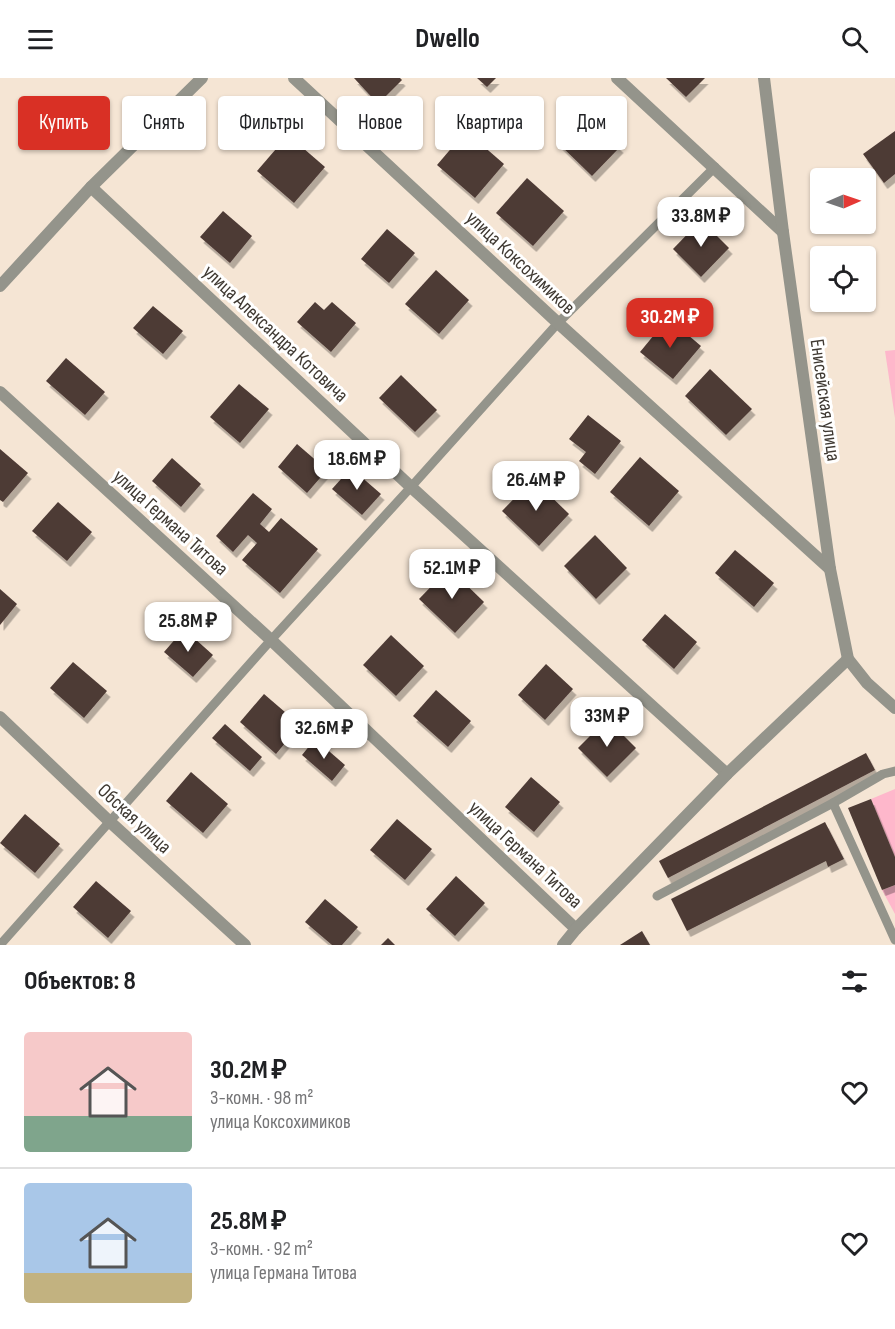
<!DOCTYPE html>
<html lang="ru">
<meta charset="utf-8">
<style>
body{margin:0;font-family:"Sofia Sans Condensed",sans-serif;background:#f2f2f2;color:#202124;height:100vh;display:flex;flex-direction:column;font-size:22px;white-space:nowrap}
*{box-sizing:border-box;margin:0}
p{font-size:20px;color:#757577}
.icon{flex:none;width:33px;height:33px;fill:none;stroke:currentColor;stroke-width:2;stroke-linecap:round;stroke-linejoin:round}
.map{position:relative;height:867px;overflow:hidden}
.sheet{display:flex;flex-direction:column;background:#fff;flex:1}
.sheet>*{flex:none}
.guide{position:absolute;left:18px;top:18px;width:860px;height:54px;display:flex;gap:12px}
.needle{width:39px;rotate:88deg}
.fabs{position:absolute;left:810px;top:90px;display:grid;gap:12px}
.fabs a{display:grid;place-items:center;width:66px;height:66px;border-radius:6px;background:#fff;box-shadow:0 2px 4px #0004;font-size:30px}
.price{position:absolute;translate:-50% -51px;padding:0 14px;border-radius:12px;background:#fff;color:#222;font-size:20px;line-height:39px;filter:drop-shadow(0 2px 3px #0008)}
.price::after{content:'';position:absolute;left:50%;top:36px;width:18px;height:14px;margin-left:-9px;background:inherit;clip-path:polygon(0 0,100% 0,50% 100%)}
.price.on{background:#d93025;color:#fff}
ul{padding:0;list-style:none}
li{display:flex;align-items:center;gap:18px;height:150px;padding:0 24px}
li+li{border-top:2px solid #e0e0e0}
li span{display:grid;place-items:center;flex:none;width:168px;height:120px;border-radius:6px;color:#555}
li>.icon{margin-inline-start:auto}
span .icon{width:72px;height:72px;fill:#fffc;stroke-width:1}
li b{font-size:26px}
h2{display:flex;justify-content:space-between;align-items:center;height:72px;padding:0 24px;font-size:26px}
.pill{padding:0 21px;border-radius:6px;background:#fff;box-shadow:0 2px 4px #0004;font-size:21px;line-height:54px}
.pill.on{background:#d93025;color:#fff}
header{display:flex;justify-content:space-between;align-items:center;height:78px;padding:0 24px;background:#fff;font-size:27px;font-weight:700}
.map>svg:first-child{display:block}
</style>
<header><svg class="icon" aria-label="menu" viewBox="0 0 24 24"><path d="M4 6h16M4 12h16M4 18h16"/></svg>Dwello<svg class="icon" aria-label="search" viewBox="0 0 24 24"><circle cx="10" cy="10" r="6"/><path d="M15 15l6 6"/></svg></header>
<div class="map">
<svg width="895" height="867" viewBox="0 0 895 867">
<defs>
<filter id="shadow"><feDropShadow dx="3.5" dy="6" stdDeviation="0" flood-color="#0004"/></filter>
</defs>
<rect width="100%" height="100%" fill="#f5e5d4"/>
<!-- green -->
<g fill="#feb7cb">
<polygon points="895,272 895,340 885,273"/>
<polygon points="895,711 895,779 871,721"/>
<polygon points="895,807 895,836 882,812"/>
</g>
<!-- building -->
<g fill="#4d3a35" filter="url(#shadow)">
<polygon points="354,0 400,0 402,2 378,26"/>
<polygon points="477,0 496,0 487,9"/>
<polygon points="666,0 705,0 686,19"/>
<polygon points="587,37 620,69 592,98 559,66"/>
<polygon points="466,53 504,86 475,120 437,87"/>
<polygon points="895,53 895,96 884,105 863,76"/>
<polygon points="288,57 325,89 294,125 257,93"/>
<polygon points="527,100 564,133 533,168 496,135"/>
<polygon points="223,133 252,158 230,185 200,159"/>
<polygon points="701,142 729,170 701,199 673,171"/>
<polygon points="387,151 415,175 389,205 361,181"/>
<polygon points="436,192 469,222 439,256 405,226"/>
<polygon points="315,224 324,232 332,224 356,245 331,274 297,244"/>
<polygon points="153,228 183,253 163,276 133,250"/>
<polygon points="668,240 701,268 673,301 640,274"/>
<polygon points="66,280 105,314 85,337 46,303"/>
<polygon points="710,291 752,331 726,357 685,318"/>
<polygon points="401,297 437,332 415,354 379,320"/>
<polygon points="239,306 269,331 240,365 210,339"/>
<polygon points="588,337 621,363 595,396 579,383 586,374 569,361"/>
<polygon points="297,366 327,392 307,415 278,389"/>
<polygon points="0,371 28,395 3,424 0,422"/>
<polygon points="640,379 679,413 649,448 610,414"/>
<polygon points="172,380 201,406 181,429 152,403"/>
<polygon points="351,390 381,416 362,437 332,411"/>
<polygon points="533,401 569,436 539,468 502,433"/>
<polygon points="253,415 272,431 260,446 269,454 281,440 318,471 280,515 242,482 257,465 248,457 233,474 216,458"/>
<polygon points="58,424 92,454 67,483 32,453"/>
<polygon points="595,457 627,490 596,521 564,488"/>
<polygon points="735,472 774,505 754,529 715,495"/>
<polygon points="449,490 484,524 455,555 419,521"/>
<polygon points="0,511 17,526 0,547"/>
<polygon points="665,536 697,564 674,591 642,562"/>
<polygon points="184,551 213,577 193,599 164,574"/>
<polygon points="391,557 424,588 396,618 363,587"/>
<polygon points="73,584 107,613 84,640 50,610"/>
<polygon points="546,586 573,611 545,642 518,617"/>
<polygon points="436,612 471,643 448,669 413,638"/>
<polygon points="264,616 300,647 276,676 240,644"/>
<polygon points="607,641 636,670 607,699 578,670"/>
<polygon points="225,646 262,679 250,693 212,660"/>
<polygon points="315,661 345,687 332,703 302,677"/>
<polygon points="866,675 875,692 668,800 659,783"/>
<polygon points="191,694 228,726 203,755 166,723"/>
<polygon points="531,699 560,724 534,754 505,729"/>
<polygon points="871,721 895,779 895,807 882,812 848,730"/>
<polygon points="25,736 60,766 35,795 0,765"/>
<polygon points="397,741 432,771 405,802 370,772"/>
<polygon points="825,744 844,781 828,789 826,783 687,853 671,821"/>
<polygon points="456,798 485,825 455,858 426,831"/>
<polygon points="96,803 131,833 108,860 73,829"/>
<polygon points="325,821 358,849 342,867 332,867 305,844"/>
<polygon points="642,853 650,867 620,867"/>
<polygon points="388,860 395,867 381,867"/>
</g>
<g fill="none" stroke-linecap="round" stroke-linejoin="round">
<!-- service -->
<g stroke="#94948b" stroke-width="9">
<polyline points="833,725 883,696 895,693"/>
<polyline points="657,818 833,725 895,862"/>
<polyline points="0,867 271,562 411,409 558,245 715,89"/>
</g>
<!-- minor -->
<g stroke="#94948b" stroke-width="12">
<polyline points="294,0 558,245 830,491"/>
<polyline points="617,0 783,154"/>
<polyline points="764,0 783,154 830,491 848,581 867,605 895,630"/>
<polyline points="91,109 411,409 727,696"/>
<polyline points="0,208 91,109 202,0"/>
<polyline points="0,314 271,562 576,851"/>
<polyline points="0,639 109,743 245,867"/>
<polyline points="563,867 576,851 727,696 848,581"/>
</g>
</g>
<g text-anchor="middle" stroke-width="6" stroke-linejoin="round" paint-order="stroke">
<!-- street labels -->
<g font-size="20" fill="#3f3932" stroke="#fff">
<text transform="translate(521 184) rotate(43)" y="7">улица Коксохимиков</text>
<text transform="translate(276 255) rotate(43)" y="7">улица Александра Котовича</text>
<text transform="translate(826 322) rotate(82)" y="7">Енисейская улица</text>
<text transform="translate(171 444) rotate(42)" y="7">улица Германа Титова</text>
<text transform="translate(135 740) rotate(43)" y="7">Обская улица</text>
<text transform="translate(526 776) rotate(43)" y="7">улица Германа Титова</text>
</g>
</g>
</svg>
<div class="fabs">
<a><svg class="needle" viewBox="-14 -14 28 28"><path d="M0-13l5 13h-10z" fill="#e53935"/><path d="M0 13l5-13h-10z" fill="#757577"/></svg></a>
<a><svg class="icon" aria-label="locate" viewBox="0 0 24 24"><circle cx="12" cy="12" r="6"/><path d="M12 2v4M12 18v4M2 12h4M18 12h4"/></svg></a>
</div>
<b class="price" style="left:701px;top:170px">33.8M ₽</b>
<b class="price on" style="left:670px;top:271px">30.2M ₽</b>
<b class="price" style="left:357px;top:413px">18.6M ₽</b>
<b class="price" style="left:536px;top:434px">26.4M ₽</b>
<b class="price" style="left:452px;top:522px">52.1M ₽</b>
<b class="price" style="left:188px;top:575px">25.8M ₽</b>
<b class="price" style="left:607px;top:670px">33M ₽</b>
<b class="price" style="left:324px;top:682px">32.6M ₽</b>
<div class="guide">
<a class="pill on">Купить</a>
<a class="pill">Снять</a>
<a class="pill">Фильтры</a>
<a class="pill">Новое</a>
<a class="pill">Квартира</a>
<a class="pill">Дом</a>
</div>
</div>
<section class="sheet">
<h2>Объектов: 8<svg class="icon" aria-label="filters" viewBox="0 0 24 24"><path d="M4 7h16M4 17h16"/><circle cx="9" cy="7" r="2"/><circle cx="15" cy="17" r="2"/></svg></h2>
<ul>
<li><span style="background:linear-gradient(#f6c9c9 70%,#7fa58c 0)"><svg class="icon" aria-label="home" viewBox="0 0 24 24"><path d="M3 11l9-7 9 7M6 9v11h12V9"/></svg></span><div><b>30.2M ₽</b><p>3-комн. · 98 m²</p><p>улица Коксохимиков</p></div><svg class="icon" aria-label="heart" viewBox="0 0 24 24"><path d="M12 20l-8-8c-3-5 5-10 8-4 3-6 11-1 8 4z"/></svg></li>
<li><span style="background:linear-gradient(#a9c7e8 75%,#c2b280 0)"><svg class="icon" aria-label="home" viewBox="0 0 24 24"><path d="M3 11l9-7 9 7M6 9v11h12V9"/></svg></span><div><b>25.8M ₽</b><p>3-комн. · 92 m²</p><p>улица Германа Титова</p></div><svg class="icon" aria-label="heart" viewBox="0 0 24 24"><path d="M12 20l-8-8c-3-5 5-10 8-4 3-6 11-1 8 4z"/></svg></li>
</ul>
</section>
